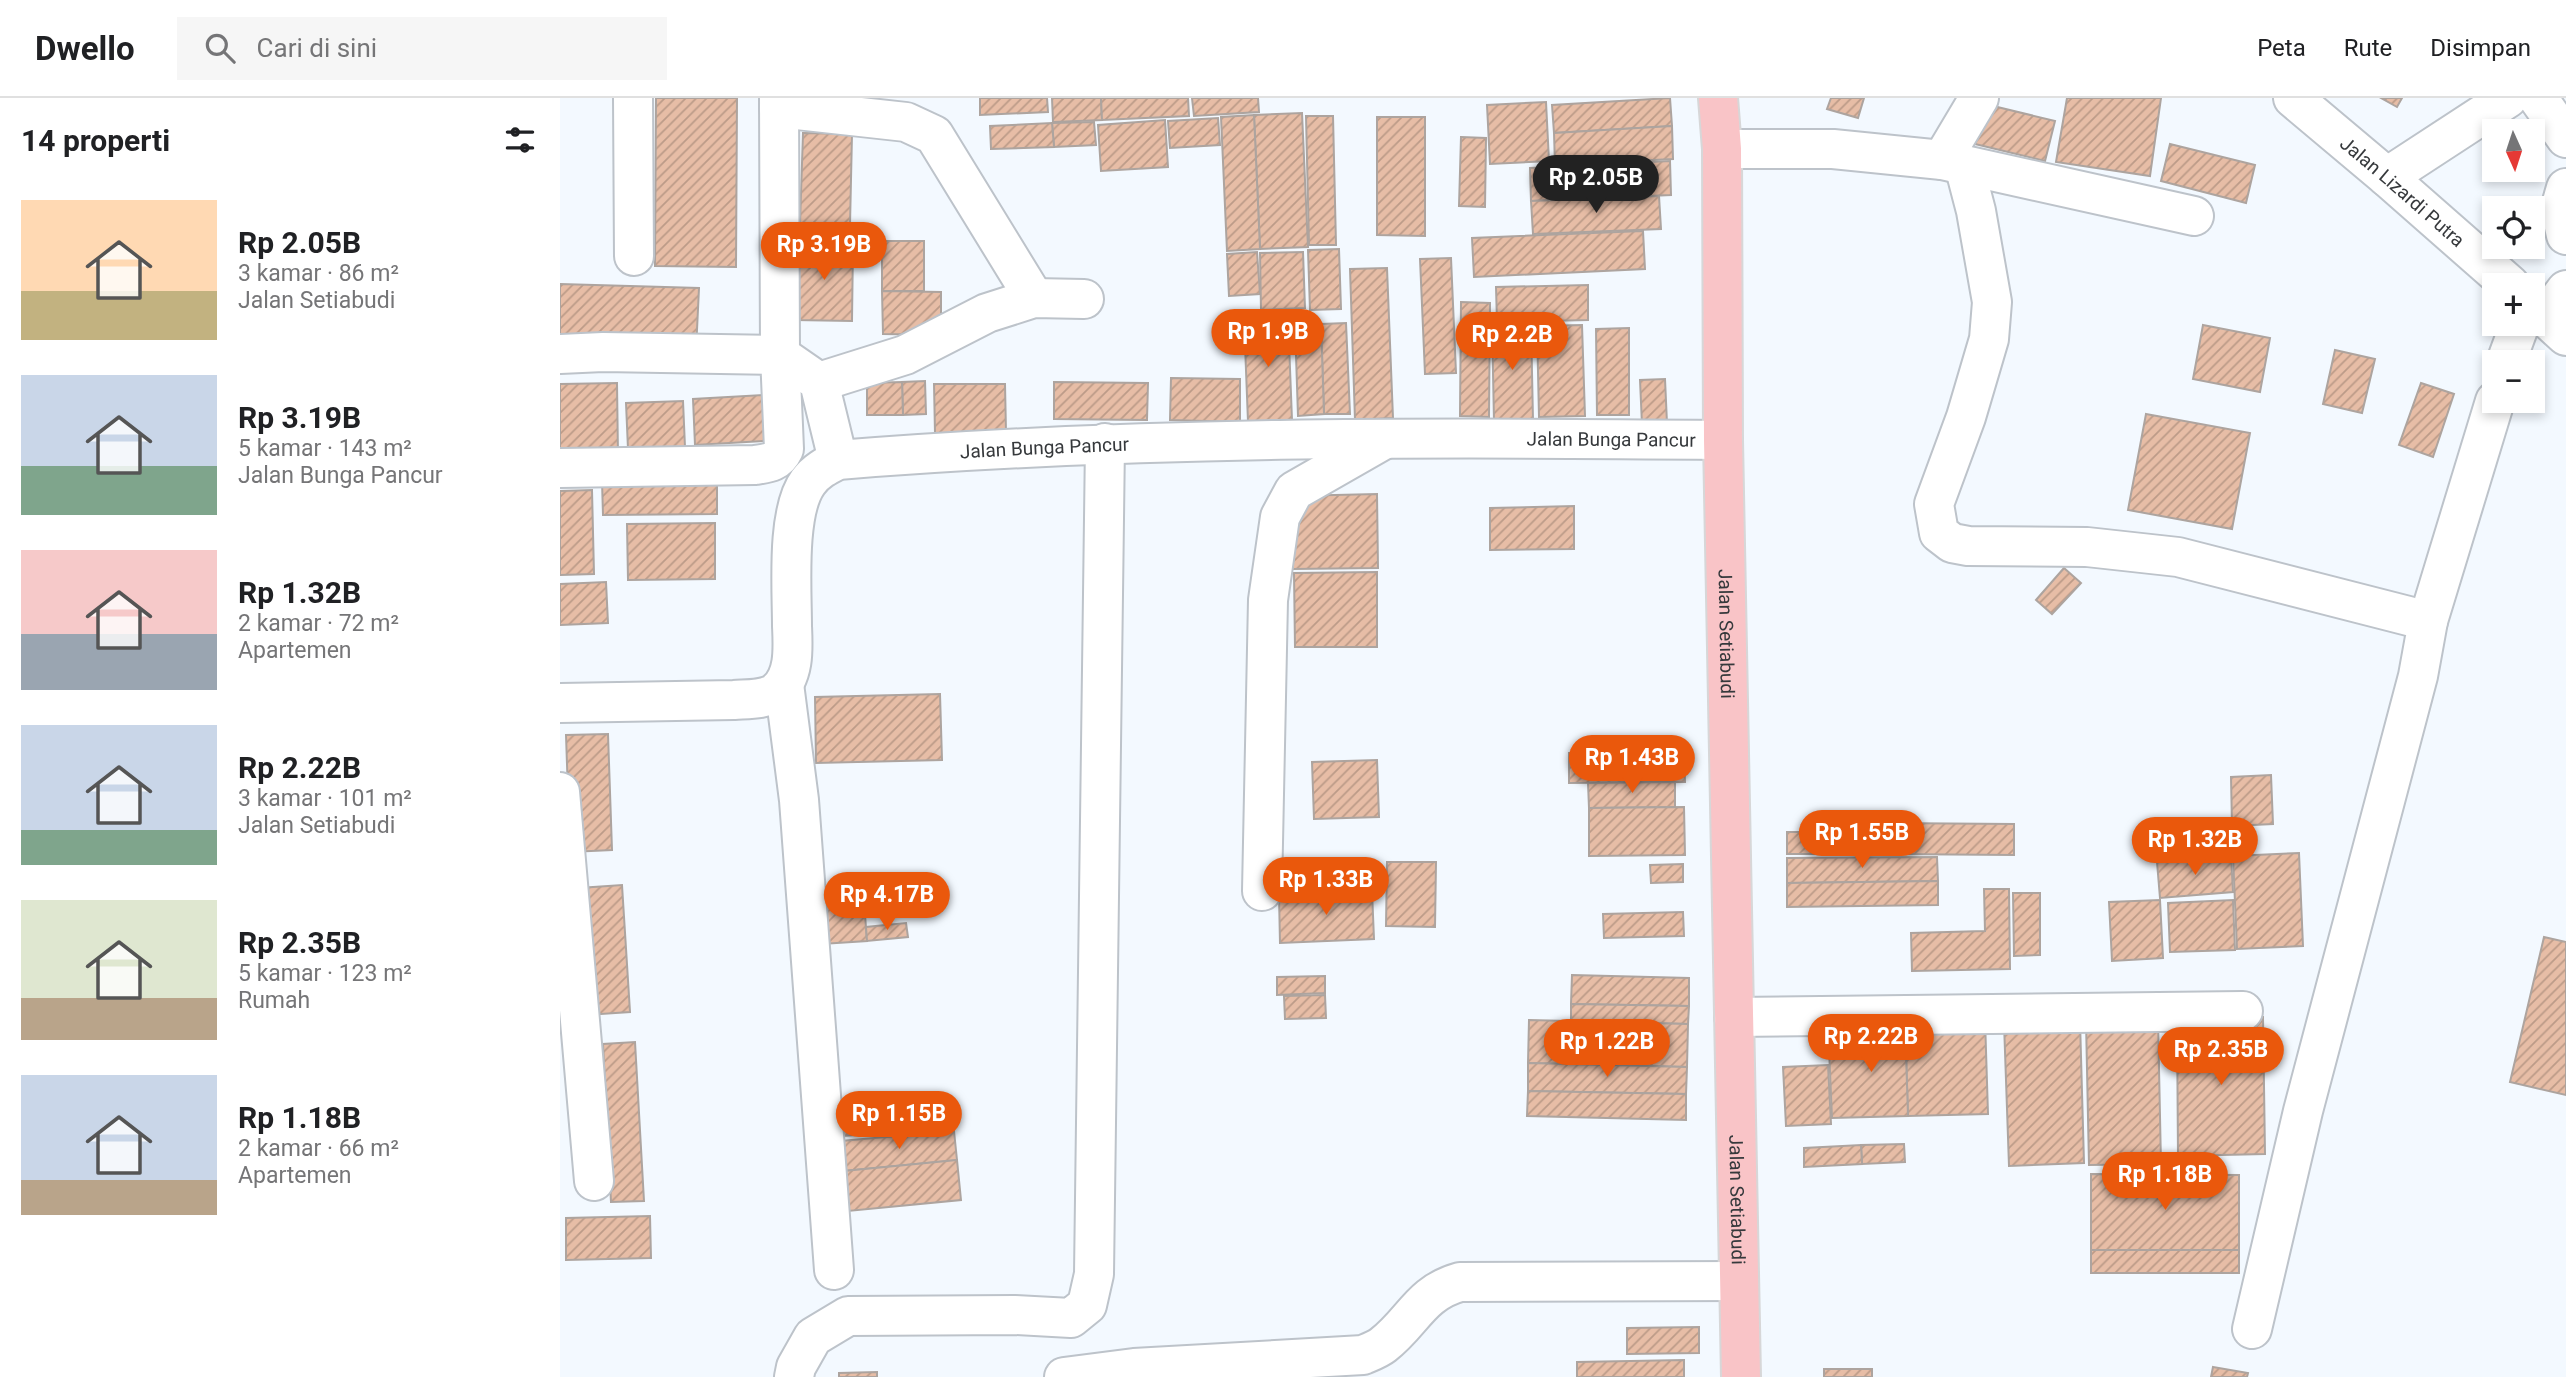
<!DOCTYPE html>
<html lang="id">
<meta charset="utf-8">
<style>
body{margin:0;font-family:Roboto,sans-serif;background:#f6f6f6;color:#202124;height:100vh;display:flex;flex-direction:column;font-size:26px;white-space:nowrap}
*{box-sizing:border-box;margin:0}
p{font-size:23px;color:#757577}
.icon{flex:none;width:38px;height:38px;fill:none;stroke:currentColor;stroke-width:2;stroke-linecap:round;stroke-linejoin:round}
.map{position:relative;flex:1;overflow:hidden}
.panel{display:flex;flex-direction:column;background:#fff;width:560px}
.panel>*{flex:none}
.needle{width:46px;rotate:177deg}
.tools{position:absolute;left:1922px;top:21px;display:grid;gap:14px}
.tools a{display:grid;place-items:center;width:63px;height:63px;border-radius:0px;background:#fff;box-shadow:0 4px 10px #0003;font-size:35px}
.price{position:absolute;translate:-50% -60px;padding:0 16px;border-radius:24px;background:#ea580c;color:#fff;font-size:23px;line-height:46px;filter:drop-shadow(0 2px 4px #0008)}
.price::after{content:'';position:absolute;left:50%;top:42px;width:21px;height:16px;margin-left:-10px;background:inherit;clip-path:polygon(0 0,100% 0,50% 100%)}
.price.active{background:#222;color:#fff}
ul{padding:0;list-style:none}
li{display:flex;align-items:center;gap:21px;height:175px;padding:0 21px}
li span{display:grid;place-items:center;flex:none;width:196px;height:140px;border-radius:0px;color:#555}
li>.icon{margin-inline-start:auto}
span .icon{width:84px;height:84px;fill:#fffc;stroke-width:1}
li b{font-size:30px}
h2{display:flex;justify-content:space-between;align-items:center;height:84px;padding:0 21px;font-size:30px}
header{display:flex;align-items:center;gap:42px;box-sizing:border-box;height:98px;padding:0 35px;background:#fff;border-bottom:2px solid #e0e0e0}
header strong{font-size:33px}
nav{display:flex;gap:38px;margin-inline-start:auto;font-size:24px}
.search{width:490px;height:63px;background:#f6f6f6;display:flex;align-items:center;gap:18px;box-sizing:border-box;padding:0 24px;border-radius:0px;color:#757577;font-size:26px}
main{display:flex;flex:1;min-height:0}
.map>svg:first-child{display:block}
</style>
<header>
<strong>Dwello</strong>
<div class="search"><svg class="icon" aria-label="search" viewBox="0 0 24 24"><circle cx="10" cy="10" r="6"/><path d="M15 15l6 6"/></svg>Cari di sini</div>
<nav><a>Peta</a><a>Rute</a><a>Disimpan</a></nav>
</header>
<main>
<section class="panel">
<h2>14 properti<svg class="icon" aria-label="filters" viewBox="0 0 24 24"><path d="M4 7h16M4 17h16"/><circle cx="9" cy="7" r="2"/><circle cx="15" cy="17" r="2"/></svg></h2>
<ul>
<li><span style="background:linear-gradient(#ffd9b3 65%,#c2b280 0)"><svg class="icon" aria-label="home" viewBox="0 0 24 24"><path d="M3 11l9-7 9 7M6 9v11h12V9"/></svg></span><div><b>Rp 2.05B</b><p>3 kamar · 86 m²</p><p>Jalan Setiabudi</p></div></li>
<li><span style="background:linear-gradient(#c9d6e8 65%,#7fa58c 0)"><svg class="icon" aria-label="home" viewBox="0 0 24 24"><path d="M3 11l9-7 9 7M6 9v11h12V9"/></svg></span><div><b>Rp 3.19B</b><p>5 kamar · 143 m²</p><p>Jalan Bunga Pancur</p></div></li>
<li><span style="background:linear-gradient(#f6c9c9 60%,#9aa5b1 0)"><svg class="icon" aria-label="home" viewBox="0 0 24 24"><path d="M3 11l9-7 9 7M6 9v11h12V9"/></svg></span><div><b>Rp 1.32B</b><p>2 kamar · 72 m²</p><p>Apartemen</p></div></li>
<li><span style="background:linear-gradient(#c9d6e8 75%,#7fa58c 0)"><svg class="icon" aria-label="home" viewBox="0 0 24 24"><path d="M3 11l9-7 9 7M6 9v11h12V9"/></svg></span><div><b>Rp 2.22B</b><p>3 kamar · 101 m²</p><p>Jalan Setiabudi</p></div></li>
<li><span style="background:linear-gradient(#dfe7d0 70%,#b9a48a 0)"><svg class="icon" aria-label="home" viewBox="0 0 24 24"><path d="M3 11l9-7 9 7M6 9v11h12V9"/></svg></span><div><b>Rp 2.35B</b><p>5 kamar · 123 m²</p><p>Rumah</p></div></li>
<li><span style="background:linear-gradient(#c9d6e8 75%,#b9a48a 0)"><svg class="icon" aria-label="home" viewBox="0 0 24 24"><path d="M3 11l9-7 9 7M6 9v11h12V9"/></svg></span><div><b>Rp 1.18B</b><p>2 kamar · 66 m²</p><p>Apartemen</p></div></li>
</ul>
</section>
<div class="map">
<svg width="2006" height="1279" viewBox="0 0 2006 1279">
<defs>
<pattern id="building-hatch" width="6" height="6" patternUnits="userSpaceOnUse" patternTransform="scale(1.75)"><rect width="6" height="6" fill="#e7bda6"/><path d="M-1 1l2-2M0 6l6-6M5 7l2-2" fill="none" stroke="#bc9b88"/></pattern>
</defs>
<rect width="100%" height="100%" fill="#f3f9ff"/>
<!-- building -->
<g fill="url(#building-hatch)" stroke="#ada49f" stroke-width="2">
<polygon points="96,0 177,0 176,169 95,168"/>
<polygon points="420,0 487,0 488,14 420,17"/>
<polygon points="492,0 541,0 542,22 493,24"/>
<polygon points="541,0 628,0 629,18 542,22"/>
<polygon points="632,0 698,0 699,14 634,18"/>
<polygon points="1110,0 1112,28 994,35 992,7"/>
<polygon points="1271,0 1304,0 1298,20 1267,11"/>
<polygon points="1507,0 1601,0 1590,78 1496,64"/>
<polygon points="1821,0 1842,0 1837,9"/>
<polygon points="986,4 989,63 930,66 927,7"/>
<polygon points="1425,6 1495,23 1485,63 1415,46"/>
<polygon points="742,15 748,149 700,151 694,17"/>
<polygon points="694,17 700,151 667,153 661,19"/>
<polygon points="746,18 773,18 776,147 749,147"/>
<polygon points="817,19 865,19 865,138 817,137"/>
<polygon points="658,20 660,47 610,50 608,23"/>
<polygon points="605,22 608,69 541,73 538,27"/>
<polygon points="534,24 536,47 494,49 492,25"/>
<polygon points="492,25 494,49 431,51 430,28"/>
<polygon points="1112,28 1113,61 995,67 994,35"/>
<polygon points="243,35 292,36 290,127 240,126"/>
<polygon points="901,39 926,40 925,109 899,108"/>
<polygon points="1610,46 1695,67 1686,105 1601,83"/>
<polygon points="1110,63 1111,97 971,103 970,70"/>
<polygon points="1099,98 1101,131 973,136 971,103"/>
<polygon points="1083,133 1085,171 914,179 912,140"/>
<rect x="322" y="143" width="42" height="50"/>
<polygon points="237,145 293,147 292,223 235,222"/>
<polygon points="779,151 781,211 750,212 748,152"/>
<polygon points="697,154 700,196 669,198 667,156"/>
<polygon points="743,154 745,210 701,212 700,155"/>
<polygon points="891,160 896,275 865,276 860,161"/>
<polygon points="827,170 833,320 795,322 790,171"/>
<polygon points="0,186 139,190 136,253 0,249"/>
<polygon points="1028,187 1028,222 937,224 936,189"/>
<polygon points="322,193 381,194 381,237 323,236"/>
<polygon points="901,204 930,205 929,319 900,318"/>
<polygon points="728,219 732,322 688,324 684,221"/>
<polygon points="786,225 790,316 764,316 761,226"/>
<polygon points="761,226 764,316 738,318 735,227"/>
<polygon points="932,226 971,226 973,322 934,323"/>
<polygon points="1022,227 1025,318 979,319 977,228"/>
<polygon points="1643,227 1710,240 1700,294 1633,281"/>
<polygon points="1069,230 1069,317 1037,317 1036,231"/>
<polygon points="1775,252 1815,261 1802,315 1763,306"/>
<polygon points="611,280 680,281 680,324 610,322"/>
<polygon points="1105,281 1107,325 1082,327 1080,282"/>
<polygon points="365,283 366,316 343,317 342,284"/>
<polygon points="342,284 343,317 307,317 307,285"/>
<polygon points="494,284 588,285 587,322 494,321"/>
<polygon points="57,285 58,359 0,360 0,286"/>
<polygon points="1861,285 1894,296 1873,359 1839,347"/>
<polygon points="374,286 445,286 446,334 375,335"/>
<polygon points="203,297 205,343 135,347 133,301"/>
<polygon points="123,303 125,349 68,351 66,305"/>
<polygon points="1586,316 1690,335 1672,431 1568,412"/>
<polygon points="157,381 157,416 43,417 42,383"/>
<polygon points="32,392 34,476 0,477 0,393"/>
<polygon points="817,396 818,470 733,471 732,398"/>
<polygon points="1014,408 1014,451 930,452 930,410"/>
<polygon points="155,425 155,481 68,482 67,426"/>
<polygon points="1504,470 1521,485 1492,516 1476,502"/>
<polygon points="817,474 817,549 735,549 734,475"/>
<polygon points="46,484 48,525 0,527 0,486"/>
<polygon points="380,596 382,662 256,665 255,599"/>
<polygon points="48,636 52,752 10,754 6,637"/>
<polygon points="1124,653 1125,684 1009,685 1009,655"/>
<polygon points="817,662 819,719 754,721 752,664"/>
<polygon points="1711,677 1713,726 1672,728 1671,679"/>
<polygon points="1115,684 1115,709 1029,710 1028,685"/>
<polygon points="1124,709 1125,757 1029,758 1029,710"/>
<polygon points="1326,725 1454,726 1454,757 1326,756"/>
<rect x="1227" y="734" width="98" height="22"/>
<polygon points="1739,755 1743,848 1677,851 1673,758"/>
<polygon points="1671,758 1673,794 1600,800 1597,764"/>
<polygon points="1377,759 1378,783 1227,785 1227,760"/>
<polygon points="827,764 876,764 875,829 826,828"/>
<polygon points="1123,766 1123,784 1091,785 1090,767"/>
<polygon points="1378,783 1378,807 1227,809 1227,785"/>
<polygon points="62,787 70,914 26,917 19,790"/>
<polygon points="1424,791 1449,791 1450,871 1352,873 1351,835 1425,833"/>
<polygon points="812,793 814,841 720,845 719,797"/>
<polygon points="1453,795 1480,795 1480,857 1454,858"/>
<polygon points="1600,802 1603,860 1552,863 1549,804"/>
<polygon points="1673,802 1675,852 1610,854 1608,805"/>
<polygon points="304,803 307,843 262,846 259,807"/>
<polygon points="1123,814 1124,838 1044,840 1043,816"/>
<polygon points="346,825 348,839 307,843 306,829"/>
<polygon points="1984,839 2006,844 2006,997 1950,984"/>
<polygon points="1012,877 1129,880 1129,908 1011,906"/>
<polygon points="765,878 765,895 717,897 717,879"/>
<polygon points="765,897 766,920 725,921 724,898"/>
<polygon points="1011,906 1129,908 1128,926 1011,923"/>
<polygon points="1703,919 1705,1056 1618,1058 1617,921"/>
<polygon points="1425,921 1428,1016 1348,1018 1345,924"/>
<polygon points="969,922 1128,926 1127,969 968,965"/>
<polygon points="1598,922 1601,1066 1529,1067 1526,923"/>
<polygon points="1520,923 1524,1065 1449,1068 1444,925"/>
<polygon points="1345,924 1348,1018 1272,1020 1269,951 1296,950 1295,926"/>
<polygon points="75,944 84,1103 51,1104 43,946"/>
<polygon points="968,965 1127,969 1126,996 968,993"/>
<polygon points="1268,967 1271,1026 1226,1028 1223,969"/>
<polygon points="968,993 1126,996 1126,1022 967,1018"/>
<polygon points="368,1003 371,1031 284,1038 281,1010"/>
<polygon points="394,1033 397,1062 284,1073 281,1043"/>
<polygon points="1344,1046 1345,1064 1302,1066 1301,1047"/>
<polygon points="1301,1047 1302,1066 1244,1069 1244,1050"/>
<polygon points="397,1062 401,1102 288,1113 284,1073"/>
<polygon points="1531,1076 1679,1077 1679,1152 1531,1152"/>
<polygon points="90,1118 91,1160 6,1162 6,1120"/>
<rect x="1531" y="1152" width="148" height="23"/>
<polygon points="1139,1229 1139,1255 1067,1256 1067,1230"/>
<polygon points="1124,1262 1124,1279 1017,1279 1017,1264"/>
<polygon points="1653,1269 1688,1275 1687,1279 1651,1279"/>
<rect x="1264" y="1271" width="48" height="8"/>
<polygon points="317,1274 317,1279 279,1279 279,1275"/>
</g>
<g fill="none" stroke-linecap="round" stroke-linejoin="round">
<defs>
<g id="minor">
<polyline points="73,0 74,158"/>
<polyline points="219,0 220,257 259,284 278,362"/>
<path id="s1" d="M1733 0 1827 79 1950 187"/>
<polyline points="1978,0 2006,40"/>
<polyline points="219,10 346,24 374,37 474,200"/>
<polyline points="1162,51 1273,51 1382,62 1634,118"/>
<polyline points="1382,62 1419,0"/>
<polyline points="1404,67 1416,113 1432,204 1429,241 1406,319 1374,406 1379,435 1392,445 1408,448 1527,449 1618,459 1868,523 1858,578 1743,1013 1692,1231"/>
<polyline points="1827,79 1948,0"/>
<polyline points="2006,90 2000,111 2006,137"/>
<polyline points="1972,207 2006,238"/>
<polyline points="1985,220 2006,192"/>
<path d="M0 256 43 254 220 257 224 351C218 364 209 365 195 367L0 370"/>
<polyline points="1946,264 1960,226"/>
<polyline points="259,284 345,257 427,215 474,200 524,201"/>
<polyline points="1868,523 1935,303"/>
<polyline points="224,586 239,702 274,1172"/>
<path id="s2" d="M0 605 174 602C187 601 205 602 216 594 235 579 233 550 232 528 232 491 226 414 248 384 256 373 266 368 278 362 573 338 868 339 1163 342"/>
<polyline points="0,694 34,1083"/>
<polyline points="702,793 708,502 720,419 734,393 825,341"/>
<polyline points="1174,919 1683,913"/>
<polyline points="234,1279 236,1269 253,1239 288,1218 455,1217 511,1220 527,1207 534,1176 545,345"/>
<path d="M504 1279 574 1270 803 1257C810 1254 818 1251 823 1247 853 1224 860 1195 900 1184L1179 1183"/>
</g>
<g id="major">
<path id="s3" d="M1158 0 1162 51 1163 342 1181 1279"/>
</g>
</defs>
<!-- minor casing -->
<use href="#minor" stroke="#bdc3ca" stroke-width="42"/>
<!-- major casing -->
<use href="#major" stroke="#d7d7d8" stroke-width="42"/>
<!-- minor -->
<use href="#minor" stroke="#fff" stroke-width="38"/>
<!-- major -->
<use href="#major" stroke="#f9c4c7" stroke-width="38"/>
</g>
<g text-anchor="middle" stroke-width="7" stroke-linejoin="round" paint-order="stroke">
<!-- street labels -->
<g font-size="19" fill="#36393c" stroke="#fff">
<text dy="7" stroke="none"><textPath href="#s1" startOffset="144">Jalan Lizardi Putra</textPath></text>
<text dy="7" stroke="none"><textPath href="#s2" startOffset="1246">Jalan Bunga Pancur</textPath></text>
<text dy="7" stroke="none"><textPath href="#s2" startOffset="679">Jalan Bunga Pancur</textPath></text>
<text dy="7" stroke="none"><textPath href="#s3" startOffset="536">Jalan Setiabudi</textPath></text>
<text dy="7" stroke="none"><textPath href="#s3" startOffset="1102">Jalan Setiabudi</textPath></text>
</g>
</g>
</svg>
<div class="tools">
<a><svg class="needle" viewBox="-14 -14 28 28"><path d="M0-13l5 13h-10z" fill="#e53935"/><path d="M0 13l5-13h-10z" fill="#757577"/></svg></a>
<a><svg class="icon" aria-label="locate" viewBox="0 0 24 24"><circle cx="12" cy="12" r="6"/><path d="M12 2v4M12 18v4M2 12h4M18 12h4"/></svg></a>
<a>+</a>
<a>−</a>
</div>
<b class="price active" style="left:1036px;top:117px">Rp 2.05B</b>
<b class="price" style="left:264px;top:184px">Rp 3.19B</b>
<b class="price" style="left:708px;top:271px">Rp 1.9B</b>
<b class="price" style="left:952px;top:274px">Rp 2.2B</b>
<b class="price" style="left:1072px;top:697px">Rp 1.43B</b>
<b class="price" style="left:1302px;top:772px">Rp 1.55B</b>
<b class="price" style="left:1635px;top:779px">Rp 1.32B</b>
<b class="price" style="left:766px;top:819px">Rp 1.33B</b>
<b class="price" style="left:327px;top:834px">Rp 4.17B</b>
<b class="price" style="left:1311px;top:976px">Rp 2.22B</b>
<b class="price" style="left:1047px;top:981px">Rp 1.22B</b>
<b class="price" style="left:1661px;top:989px">Rp 2.35B</b>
<b class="price" style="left:339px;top:1053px">Rp 1.15B</b>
<b class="price" style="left:1605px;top:1114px">Rp 1.18B</b>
</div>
</main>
